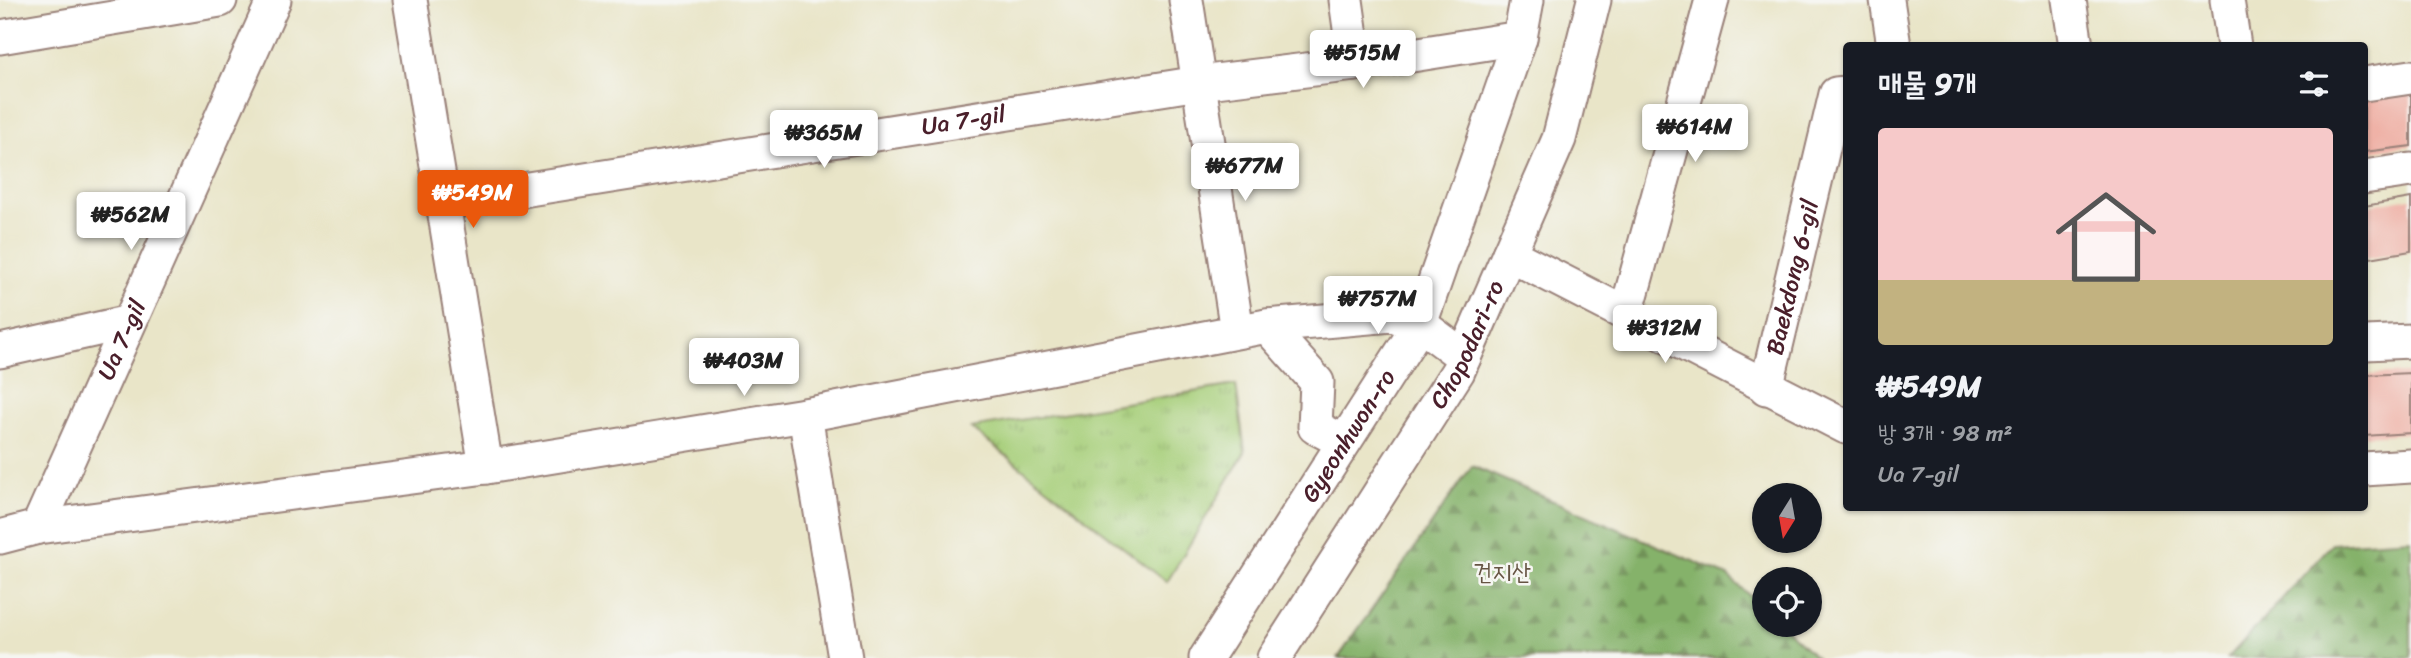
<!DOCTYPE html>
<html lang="ko">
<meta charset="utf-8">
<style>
body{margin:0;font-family:Sriracha,"Poor Story",sans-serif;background:#20242c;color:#f1f3f6;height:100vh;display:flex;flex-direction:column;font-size:26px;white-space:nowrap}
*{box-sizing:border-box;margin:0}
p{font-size:23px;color:#9ea1a6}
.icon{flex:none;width:38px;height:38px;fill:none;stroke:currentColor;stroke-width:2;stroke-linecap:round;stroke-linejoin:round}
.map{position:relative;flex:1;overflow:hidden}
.details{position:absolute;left:1843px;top:42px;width:525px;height:469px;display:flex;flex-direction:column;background:#171b24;border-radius:7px;box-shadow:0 2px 5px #0004}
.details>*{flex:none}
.needle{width:46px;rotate:191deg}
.buttons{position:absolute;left:1752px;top:483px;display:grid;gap:14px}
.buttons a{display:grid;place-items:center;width:70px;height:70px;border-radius:50%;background:#171b24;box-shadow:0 2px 5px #0004;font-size:35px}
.price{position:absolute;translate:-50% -60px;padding:0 16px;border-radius:7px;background:#fff;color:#222;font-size:23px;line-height:46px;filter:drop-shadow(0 2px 4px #0008)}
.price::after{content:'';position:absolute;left:50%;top:42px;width:21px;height:16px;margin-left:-10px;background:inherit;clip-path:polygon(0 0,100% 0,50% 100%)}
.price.active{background:#ea580c;color:#fff}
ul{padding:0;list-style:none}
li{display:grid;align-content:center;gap:14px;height:371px;padding:0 35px}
li span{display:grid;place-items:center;height:217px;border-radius:7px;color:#555}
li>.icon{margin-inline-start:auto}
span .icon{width:126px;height:126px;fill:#fffc;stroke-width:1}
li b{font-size:30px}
h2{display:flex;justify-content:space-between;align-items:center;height:84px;padding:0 35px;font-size:30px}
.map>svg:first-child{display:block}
</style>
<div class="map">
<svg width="2411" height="658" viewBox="0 0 2411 658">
<defs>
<pattern id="forest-firs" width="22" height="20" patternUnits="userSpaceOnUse" patternTransform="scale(1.75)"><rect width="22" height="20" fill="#85b26a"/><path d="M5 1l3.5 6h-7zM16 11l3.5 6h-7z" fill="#6f9057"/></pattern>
<pattern id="park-tufts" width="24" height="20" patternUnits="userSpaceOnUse" patternTransform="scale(1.75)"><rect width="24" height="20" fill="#a7cf7a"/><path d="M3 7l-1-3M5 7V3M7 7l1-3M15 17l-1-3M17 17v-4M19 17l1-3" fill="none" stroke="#91b16a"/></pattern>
</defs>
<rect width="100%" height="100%" fill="#f6f6f2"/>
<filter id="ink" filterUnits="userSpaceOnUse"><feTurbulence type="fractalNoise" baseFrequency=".0143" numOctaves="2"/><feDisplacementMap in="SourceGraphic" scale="14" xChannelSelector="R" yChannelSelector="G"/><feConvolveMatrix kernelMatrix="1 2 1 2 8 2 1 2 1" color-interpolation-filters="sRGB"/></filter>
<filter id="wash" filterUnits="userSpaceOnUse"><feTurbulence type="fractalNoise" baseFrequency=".00686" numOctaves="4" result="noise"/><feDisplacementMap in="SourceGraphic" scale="28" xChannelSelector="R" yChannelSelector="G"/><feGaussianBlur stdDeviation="1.57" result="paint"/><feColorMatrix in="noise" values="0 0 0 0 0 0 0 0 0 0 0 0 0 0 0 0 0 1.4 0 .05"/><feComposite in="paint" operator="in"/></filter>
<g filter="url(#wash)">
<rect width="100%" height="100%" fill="#e9e5c8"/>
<!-- forest -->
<g fill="url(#forest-firs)" stroke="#68684a" stroke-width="2">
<polygon points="1472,466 1728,576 1764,609 1764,625 1781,625 1817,658 1338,658"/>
<polygon points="2411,539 2411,658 2228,658 2332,544"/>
</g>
<!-- park -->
<polygon fill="url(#park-tufts)" stroke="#787752" stroke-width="2" points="1236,385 1245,452 1167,582 971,428"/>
<g id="blocks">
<!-- building -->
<g fill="#efb2a7">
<polygon points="2411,86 2411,146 2364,152 2364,93"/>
<polygon points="2411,198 2411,251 2364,259 2364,206"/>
<polygon points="2411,373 2411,433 2364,436 2364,375"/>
</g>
</g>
</g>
<g filter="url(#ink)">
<use href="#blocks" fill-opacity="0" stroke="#9a827a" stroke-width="2"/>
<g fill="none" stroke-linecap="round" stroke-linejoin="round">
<defs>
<g id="minor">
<polyline points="410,0 486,467"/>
<polyline points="1186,0 1237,331"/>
<polyline points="1346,0 1355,64"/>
<polyline points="1887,0 1894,46"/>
<polyline points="2069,0 2076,46"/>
<polyline points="2227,0 2234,46"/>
<polyline points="0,37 220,0"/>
<polyline points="2364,84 2411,77"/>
<polyline points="2364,177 2411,170"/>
<path id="s1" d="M440 203 1199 83 1355 64 1520 38"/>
<polyline points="1509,254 1846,427"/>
<polyline points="1626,314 1712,0"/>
<polyline points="1267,326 1317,382 1315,427 1344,442"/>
<polyline points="2366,343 2411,341"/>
<polyline points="0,351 129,322"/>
<path id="s2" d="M1766 388 1836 94 1846 93"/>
<polyline points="805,415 845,658"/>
<polyline points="2364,469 2411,466"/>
<path id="s3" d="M38 527 274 0"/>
<polyline points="0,537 38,527 486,467 805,415 1267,326 1392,315 1420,324 1464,357"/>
<path id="s4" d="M1206 658 1420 324 1520 38 1527 0"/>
<path id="s5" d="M1274 658 1458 371 1559 139 1594 0"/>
</g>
</defs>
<!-- minor casing -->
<use href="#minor" stroke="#9a827a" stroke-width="37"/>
<!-- minor -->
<use href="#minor" stroke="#fff" stroke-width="33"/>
</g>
</g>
<g text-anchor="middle" stroke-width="5" stroke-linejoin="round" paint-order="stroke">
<!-- street labels -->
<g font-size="24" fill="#4a1f2b" stroke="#f6f6f2">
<text dy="8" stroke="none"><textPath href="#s1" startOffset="530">Ua 7-gil</textPath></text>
<text dy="8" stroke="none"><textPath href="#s2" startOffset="114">Baekdong 6-gil</textPath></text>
<text dy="8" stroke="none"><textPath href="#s3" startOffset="205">Ua 7-gil</textPath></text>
<text dy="8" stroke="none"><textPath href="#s5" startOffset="369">Chopodari-ro</textPath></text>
<text dy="8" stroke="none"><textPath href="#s4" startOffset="264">Gyeonhwon-ro</textPath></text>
</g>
<!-- park labels -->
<g font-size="24" fill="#665443" stroke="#f6f6f2">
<text x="1502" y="580">건지산</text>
</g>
</g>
</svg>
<div class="buttons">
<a><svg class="needle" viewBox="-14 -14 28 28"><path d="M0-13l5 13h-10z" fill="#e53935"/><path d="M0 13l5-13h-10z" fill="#9ea1a6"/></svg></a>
<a><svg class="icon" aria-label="locate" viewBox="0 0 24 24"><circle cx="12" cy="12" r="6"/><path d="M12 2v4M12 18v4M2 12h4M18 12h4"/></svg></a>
</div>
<b class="price" style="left:1363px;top:90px">₩515M</b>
<b class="price" style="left:1695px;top:164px">₩614M</b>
<b class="price" style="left:824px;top:170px">₩365M</b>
<b class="price" style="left:1245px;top:203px">₩677M</b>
<b class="price active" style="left:473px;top:230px">₩549M</b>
<b class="price" style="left:131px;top:252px">₩562M</b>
<b class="price" style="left:1378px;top:336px">₩757M</b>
<b class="price" style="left:1665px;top:365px">₩312M</b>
<b class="price" style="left:744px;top:398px">₩403M</b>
<section class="details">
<h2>매물 9개<svg class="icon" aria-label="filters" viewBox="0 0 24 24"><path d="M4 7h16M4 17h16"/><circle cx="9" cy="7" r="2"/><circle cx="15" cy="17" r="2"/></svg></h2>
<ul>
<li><span style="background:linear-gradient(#f6c9c9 70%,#c2b280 0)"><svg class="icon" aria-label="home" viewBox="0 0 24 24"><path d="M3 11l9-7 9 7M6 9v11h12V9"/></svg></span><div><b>₩549M</b><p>방 3개 · 98 m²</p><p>Ua 7-gil</p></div></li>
</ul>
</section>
</div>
